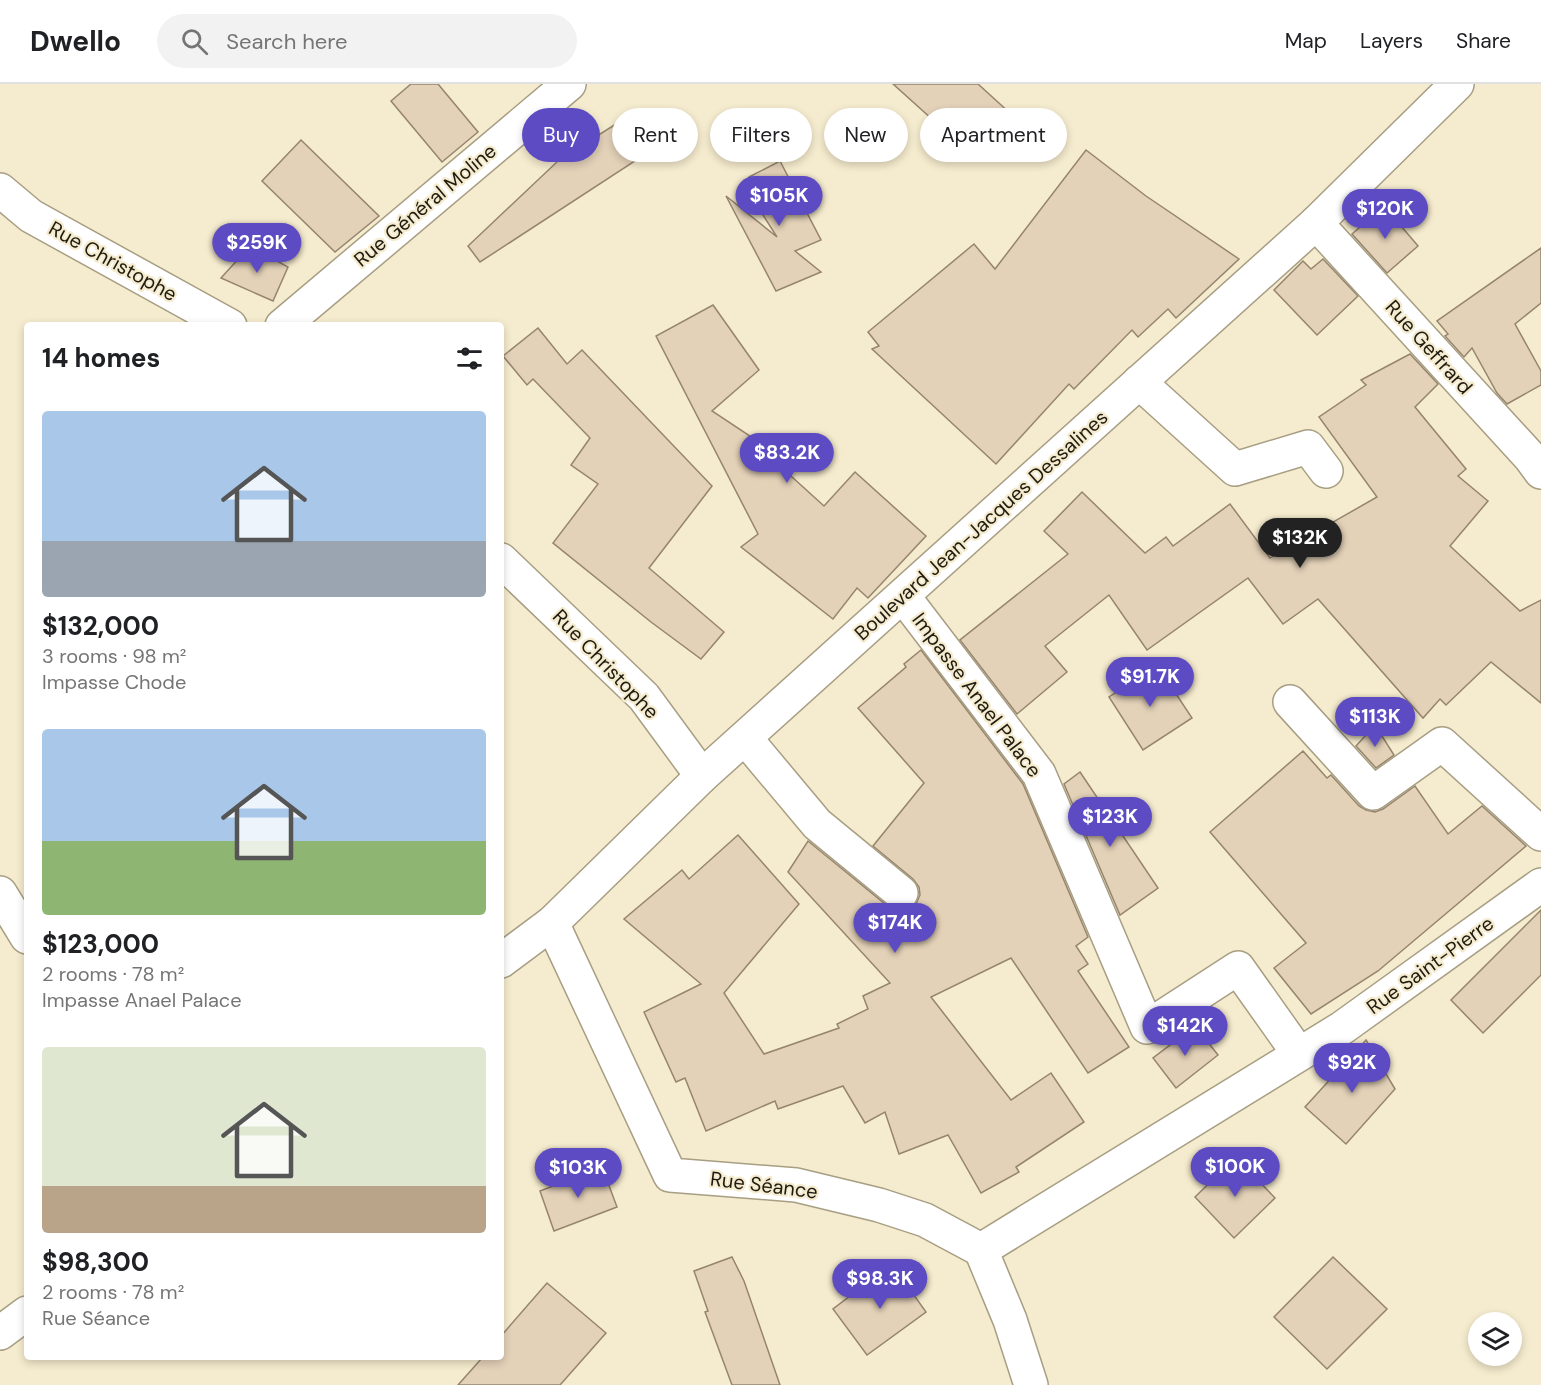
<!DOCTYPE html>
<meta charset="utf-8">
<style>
body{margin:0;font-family:"DM Sans",sans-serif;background:#f2f2f2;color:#202124;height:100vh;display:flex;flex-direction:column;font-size:22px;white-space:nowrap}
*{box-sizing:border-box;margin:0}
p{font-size:20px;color:#757577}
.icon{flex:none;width:33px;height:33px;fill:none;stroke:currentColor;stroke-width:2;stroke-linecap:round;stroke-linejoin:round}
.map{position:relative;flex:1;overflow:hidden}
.details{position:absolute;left:24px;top:238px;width:480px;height:1038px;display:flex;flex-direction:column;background:#fff;border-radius:6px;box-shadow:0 3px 9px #0003}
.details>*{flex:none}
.banner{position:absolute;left:522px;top:24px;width:570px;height:54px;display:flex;gap:12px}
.controls{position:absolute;left:1468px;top:1228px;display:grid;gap:12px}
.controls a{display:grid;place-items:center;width:54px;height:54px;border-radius:50%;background:#fff;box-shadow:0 3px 9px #0003;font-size:30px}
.price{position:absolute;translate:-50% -51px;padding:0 14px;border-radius:21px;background:#5c4bc3;color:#fff;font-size:20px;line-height:39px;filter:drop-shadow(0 2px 3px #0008)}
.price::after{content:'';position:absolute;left:50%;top:36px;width:18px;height:14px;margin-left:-9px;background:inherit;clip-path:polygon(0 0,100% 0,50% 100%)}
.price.active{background:#222;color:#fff}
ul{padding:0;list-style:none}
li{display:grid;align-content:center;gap:12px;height:318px;padding:0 18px}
li span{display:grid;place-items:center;height:186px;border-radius:6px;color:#555}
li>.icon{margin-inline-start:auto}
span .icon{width:108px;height:108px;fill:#fffc;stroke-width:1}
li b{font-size:26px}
h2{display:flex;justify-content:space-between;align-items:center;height:72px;padding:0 18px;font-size:26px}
.pill{padding:0 21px;border-radius:27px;background:#fff;box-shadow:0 3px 9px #0003;font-size:21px;line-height:54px}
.pill.active{background:#5c4bc3;color:#fff}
header{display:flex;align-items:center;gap:36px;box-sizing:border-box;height:84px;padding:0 30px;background:#fff;border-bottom:2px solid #e0e0e0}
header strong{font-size:28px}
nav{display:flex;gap:33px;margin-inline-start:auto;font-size:21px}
.search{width:420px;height:54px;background:#f2f2f2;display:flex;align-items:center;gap:15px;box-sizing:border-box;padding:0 21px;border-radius:33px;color:#757577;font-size:22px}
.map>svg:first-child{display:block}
</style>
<header>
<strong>Dwello</strong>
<div class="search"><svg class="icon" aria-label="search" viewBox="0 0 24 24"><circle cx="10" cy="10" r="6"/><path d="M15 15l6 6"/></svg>Search here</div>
<nav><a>Map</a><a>Layers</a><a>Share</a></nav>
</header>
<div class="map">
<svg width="1541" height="1301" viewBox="0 0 1541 1301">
<rect width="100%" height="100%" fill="#f5ebce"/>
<!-- building -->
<g fill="#e3d1b8" stroke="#96856e" stroke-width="1.5">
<polygon points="411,0 438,0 478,48 442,78 391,17"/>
<polygon points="893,0 978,0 1011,30 973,72"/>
<polygon points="627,33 661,60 480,178 468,162 559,76"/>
<polygon points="301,56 379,132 335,168 262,97"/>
<polygon points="1086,66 1146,112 1239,175 1176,234 1168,225 1138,253 1132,246 1074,305 1069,300 996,380 872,265 879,262 868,248 974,160 995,185"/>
<polygon points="780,77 821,156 795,167 821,188 776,207 726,112 777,153 749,109 749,93"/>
<polygon points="1384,122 1418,162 1387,189 1352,150"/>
<polygon points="250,162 288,183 273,217 221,194"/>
<polygon points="1541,164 1541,219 1515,240 1541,287 1541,301 1507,320 1497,309 1472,264 1464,273 1445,252 1448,250 1437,237"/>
<polygon points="1323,175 1358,212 1317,251 1274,206 1303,177 1311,185"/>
<polygon points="713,221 759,286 712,327 762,360 760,364 824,422 855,388 926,452 868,514 857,504 833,535 741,463 758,450 656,252"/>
<polygon points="538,244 567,280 582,266 712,402 649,484 724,548 701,575 651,538 553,459 598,400 571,381 590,354 533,295 527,301 503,272"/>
<polygon points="1410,270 1438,300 1415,323 1466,385 1458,392 1488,417 1450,462 1520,527 1541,516 1541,619 1491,578 1446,621 1440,615 1423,634 1318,515 1283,540 1248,494 1147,566 1109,511 1045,562 1067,588 1017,630 960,556 1068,470 1044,447 1082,408 1145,469 1166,453 1173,462 1230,420 1270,474 1377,413 1319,333 1366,301 1361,296"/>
<polygon points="921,566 1023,700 1088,853 1076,862 1088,880 1078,887 1129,963 1088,989 1011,874 931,913 1011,1016 1051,989 1084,1038 1016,1083 1019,1088 981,1109 948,1051 899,1070 885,1028 865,1039 843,1002 778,1025 775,1017 706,1047 685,994 676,998 644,928 701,900 624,835 682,786 689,795 738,751 799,820 724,909 764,970 839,944 837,940 868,925 863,912 890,899 788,788 808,757 890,824 899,828 907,827 916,820 920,811 919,803 913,795 873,762 924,699 858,624 906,583 904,580"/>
<polygon points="1157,581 1192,634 1143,666 1109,613"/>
<polygon points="1375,641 1394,671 1376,684 1356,662"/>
<polygon points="1303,667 1327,694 1331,691 1359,722 1366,726 1375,728 1383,725 1415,702 1448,750 1482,722 1526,762 1378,887 1311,930 1274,884 1306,859 1210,748"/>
<polygon points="1080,688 1158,804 1120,831 1064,700"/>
<polygon points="1541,826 1541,891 1483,949 1451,916"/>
<polygon points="1195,942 1218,971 1176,1004 1153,974"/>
<polygon points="1366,956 1395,1005 1346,1060 1305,1023"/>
<polygon points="1236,1073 1275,1114 1234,1154 1195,1113"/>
<polygon points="602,1083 617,1123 554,1147 540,1107"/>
<polygon points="732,1173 744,1197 780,1301 732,1301 705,1228 708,1227 694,1187"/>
<polygon points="1333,1173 1387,1225 1327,1285 1274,1233"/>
<polygon points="892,1180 926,1228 867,1271 833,1225"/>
<polygon points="547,1199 606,1249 560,1301 458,1301 482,1274 501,1274 501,1252"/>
</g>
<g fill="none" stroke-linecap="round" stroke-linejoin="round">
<defs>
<g id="minor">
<polyline points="0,106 31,132 230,242"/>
<polyline points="1316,139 1530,373 1541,388"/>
<polyline points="282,242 569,0"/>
<polyline points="1139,298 1235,385 1308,363 1326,387"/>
<polyline points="501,476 644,613 702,692"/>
<polyline points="903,512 1039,690 1147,943 1238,884 1299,970"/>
<polyline points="1290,618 1373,709 1442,660 1541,750"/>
<polyline points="745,654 817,740 901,809"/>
<polyline points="0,809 27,853"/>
<polyline points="552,839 670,1091 796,1101 879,1121 925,1136 981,1166 1010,1236 1031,1301"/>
<polyline points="981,1166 1342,944 1541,801"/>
</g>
<g id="tertiary">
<polyline points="501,877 552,839 702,692 1316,139 1457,0"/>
<polyline points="0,1249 27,1229"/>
</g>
</defs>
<!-- minor casing -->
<use href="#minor" stroke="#a79e83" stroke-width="36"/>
<!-- tertiary casing -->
<use href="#tertiary" stroke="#a79e83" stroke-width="36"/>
<!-- minor -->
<use href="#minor" stroke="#fff" stroke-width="33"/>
<!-- tertiary -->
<use href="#tertiary" stroke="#fff" stroke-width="33"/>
</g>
<g text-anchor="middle" stroke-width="4.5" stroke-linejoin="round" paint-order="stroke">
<!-- street labels -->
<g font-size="20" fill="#1f1b11" stroke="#f5ebce">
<text transform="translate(425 121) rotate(-40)" y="7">Rue Général Moline</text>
<text transform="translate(113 177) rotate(29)" y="7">Rue Christophe</text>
<text transform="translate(1429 263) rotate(48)" y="7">Rue Geffrard</text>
<text transform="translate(981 441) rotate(-42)" y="7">Boulevard Jean-Jacques Dessalines</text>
<text transform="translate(606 580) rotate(46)" y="7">Rue Christophe</text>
<text transform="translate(977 611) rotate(53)" y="7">Impasse Anael Palace</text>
<text transform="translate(1430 881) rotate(-36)" y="7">Rue Saint-Pierre</text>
<text transform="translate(764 1101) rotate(7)" y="7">Rue Séance</text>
</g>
</g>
</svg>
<div class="controls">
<a><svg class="icon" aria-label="layers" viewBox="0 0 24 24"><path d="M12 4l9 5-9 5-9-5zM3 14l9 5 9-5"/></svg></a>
</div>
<b class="price" style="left:779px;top:143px">$105K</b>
<b class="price" style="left:1385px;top:156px">$120K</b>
<b class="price" style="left:257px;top:190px">$259K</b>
<b class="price" style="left:787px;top:400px">$83.2K</b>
<b class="price active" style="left:1300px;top:485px">$132K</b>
<b class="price" style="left:1150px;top:624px">$91.7K</b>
<b class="price" style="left:1375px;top:664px">$113K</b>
<b class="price" style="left:1110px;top:764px">$123K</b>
<b class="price" style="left:895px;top:870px">$174K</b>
<b class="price" style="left:1185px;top:973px">$142K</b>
<b class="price" style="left:1352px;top:1010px">$92K</b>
<b class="price" style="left:1235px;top:1114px">$100K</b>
<b class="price" style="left:578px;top:1115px">$103K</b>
<b class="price" style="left:880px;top:1226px">$98.3K</b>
<div class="banner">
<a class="pill active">Buy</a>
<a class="pill">Rent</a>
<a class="pill">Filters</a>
<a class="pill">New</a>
<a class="pill">Apartment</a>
</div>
<section class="details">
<h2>14 homes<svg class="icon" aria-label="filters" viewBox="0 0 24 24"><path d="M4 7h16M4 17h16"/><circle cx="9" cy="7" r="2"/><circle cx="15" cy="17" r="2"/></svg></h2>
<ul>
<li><span style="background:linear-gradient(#a9c7e8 70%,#9aa5b1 0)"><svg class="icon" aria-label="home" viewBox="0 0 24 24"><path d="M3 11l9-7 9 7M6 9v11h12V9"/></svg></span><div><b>$132,000</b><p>3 rooms · 98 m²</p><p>Impasse Chode</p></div></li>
<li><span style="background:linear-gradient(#a9c7e8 60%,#8fb573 0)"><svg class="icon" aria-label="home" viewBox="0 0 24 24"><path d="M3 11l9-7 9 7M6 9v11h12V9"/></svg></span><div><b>$123,000</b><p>2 rooms · 78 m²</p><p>Impasse Anael Palace</p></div></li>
<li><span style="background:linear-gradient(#dfe7d0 75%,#b9a48a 0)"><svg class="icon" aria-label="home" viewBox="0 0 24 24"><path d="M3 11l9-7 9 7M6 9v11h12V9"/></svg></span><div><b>$98,300</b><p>2 rooms · 78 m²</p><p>Rue Séance</p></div></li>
</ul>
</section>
</div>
